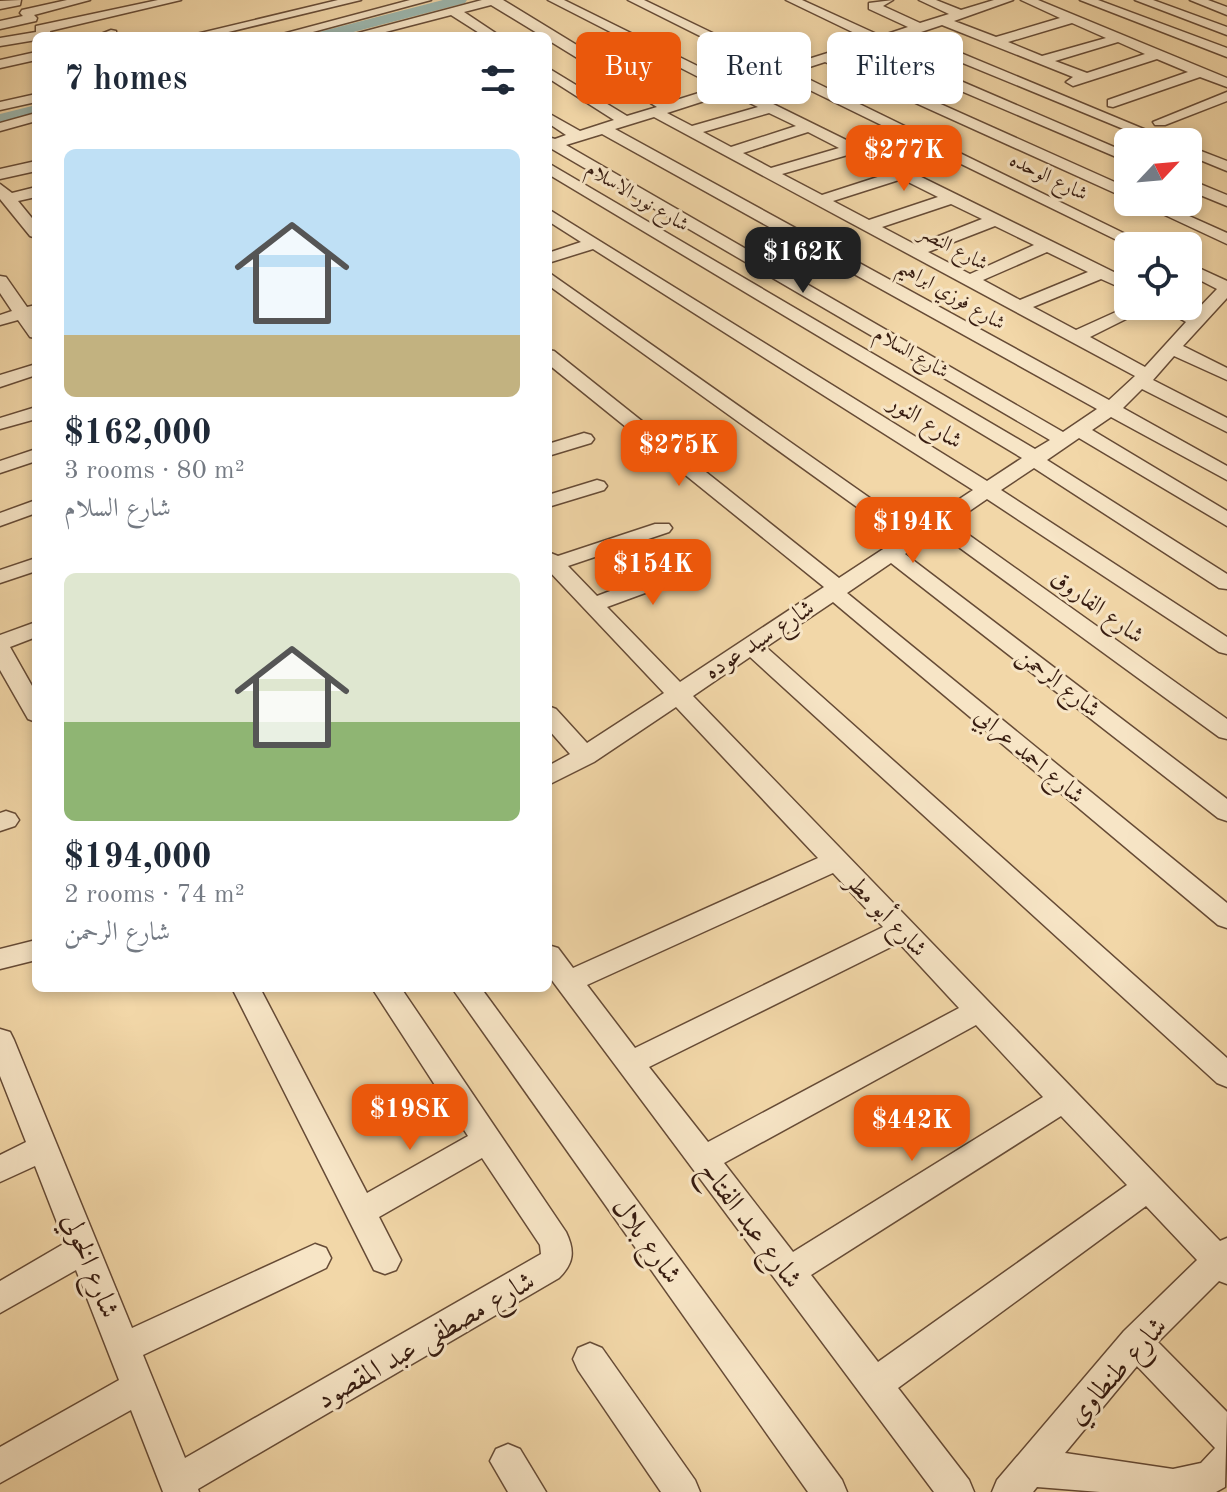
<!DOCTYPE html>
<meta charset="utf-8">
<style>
body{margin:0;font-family:"Old Standard TT",Amiri,serif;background:#f6f6f7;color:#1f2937;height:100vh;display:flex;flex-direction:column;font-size:30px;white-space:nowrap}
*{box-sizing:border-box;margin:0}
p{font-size:26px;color:#747a83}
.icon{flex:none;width:44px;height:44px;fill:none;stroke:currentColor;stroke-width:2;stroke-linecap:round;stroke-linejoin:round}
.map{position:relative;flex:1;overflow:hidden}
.drawer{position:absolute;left:32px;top:32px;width:520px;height:960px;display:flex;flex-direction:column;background:#fff;border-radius:12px;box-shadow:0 4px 12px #0003}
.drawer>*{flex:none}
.hud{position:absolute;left:576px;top:32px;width:530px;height:72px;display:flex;gap:16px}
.needle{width:52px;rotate:64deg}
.buttons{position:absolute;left:1114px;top:128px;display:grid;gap:16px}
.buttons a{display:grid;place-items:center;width:88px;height:88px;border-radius:12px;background:#fff;box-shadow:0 4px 12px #0003;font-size:40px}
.price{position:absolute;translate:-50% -68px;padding:0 18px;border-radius:16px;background:#ea580c;color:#fff;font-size:26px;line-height:52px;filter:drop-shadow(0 2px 4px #0008)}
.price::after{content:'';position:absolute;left:50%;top:48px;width:24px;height:18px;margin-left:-12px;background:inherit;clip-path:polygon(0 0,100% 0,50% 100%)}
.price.active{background:#222;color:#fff}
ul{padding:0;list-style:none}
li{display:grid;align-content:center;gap:16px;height:424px;padding:0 32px}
li span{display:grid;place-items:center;height:248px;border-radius:12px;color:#555}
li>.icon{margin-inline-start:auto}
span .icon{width:144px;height:144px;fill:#fffc;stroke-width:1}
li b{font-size:34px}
h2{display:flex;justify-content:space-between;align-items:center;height:96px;padding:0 32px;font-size:34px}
.pill{padding:0 28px;border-radius:12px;background:#fff;box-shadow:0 4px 12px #0003;font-size:28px;line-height:72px}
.pill.active{background:#ea580c;color:#fff}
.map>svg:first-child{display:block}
</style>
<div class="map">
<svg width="1227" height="1492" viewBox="0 0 1227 1492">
<rect width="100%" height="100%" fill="#f2d7a8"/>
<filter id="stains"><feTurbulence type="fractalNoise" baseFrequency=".0025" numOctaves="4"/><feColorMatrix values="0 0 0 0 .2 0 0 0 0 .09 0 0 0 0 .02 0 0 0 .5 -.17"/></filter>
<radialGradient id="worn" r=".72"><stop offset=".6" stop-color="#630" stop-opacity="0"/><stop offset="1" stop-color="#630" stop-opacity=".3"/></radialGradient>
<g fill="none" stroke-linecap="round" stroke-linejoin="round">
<!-- canal -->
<g fill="#9db8b0" fill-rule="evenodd">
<polygon points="443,0 467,0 465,3 338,36 312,36 315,33"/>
<polygon points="36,105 36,115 0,124 0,114"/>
</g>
<defs>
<g id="minor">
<polygon points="21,0 20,5 0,9 0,1"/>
<polygon points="67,0 90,0 34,15 37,18 36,21 0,29 0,21 23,16 20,13 22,10"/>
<polygon points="158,0 181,0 50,31 51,36 36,36 36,40 0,46 0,38 36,32 36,26"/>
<polygon points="338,0 361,0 212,36 188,36"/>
<polygon points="410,0 431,0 298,36 275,36"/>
<path d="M482 0H503L670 102 718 87 548 0H564L732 83 770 71 628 0H644L783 67 869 40 786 0H802L881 36 908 27 869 9V3L893 0 883 6 920 23 949 14 919 0H936L961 10 994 0H1013L954 21 996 37 1060 18 1021 0H1038L1227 78V87L1200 77 1113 107 1108 106V100L1188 72 1157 59 1073 86 1066 82 1073 77 942 25 915 34 1175 142H1155L902 38 877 45 1128 153V162L865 50 838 58 1128 188V199L825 62 794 72 1150 246H1129L781 76 743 89 1128 279V291L1101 279 1033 307 1076 330 1129 306H1152L1090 337 1145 367 1186 322 1158 306H1180L1194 313 1217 289 1188 274V263L1227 281V298L1183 346 1227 368V380L1174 356 1153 380 1227 418V432L1142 389 1123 408 1227 466V480L1111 417 1092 430 1227 511V526L1079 438 1047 460 1227 574V589L1219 588 1034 468 1001 490 1227 637V654L1219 652 987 499 952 523 1227 719V739L1219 737 938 532 905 554 1227 799V821L1218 818 891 563 847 593 1227 903V928L1218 925 833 602 766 647 1227 1058V1087L1217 1083 750 657 693 696 1220 1241 1227 1238V1284L1219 1281 1158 1342 1227 1412 1225 1487 1216 1492H1100L1037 1487 1033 1492H992L997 1480 1124 1331 1197 1260 1146 1206 898 1388 969 1480 974 1492H934L548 975V945L558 948 573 968 818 858 676 707 594 762 548 785V766L570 754 548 729V706L556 709 587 743 664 693 548 570V552L558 556 655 524H669L672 528 669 532 568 566 597 596 689 561H705L708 566 705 571 607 607 680 682 824 587 548 364V350L554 351 839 578 900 538 548 285V272L914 529 973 490 593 249 548 263V253L581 242 548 221V209L987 481 1022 458 548 174V163L1035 449 1050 440 552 149 548 150V137L555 139 566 135 548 123V113L580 131 614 120 548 78V68L627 116 657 107 548 40V36H542L491 5 464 12 500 36H484L451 15 370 36H347ZM1072 23 1106 38 1042 56 1008 42ZM1118 42 1145 54 1087 73 1055 61ZM729 93 758 107 692 126 667 113ZM769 113 796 126 731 147 703 132ZM654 117 1135 376 1109 400 615 129ZM808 132 839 148 771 168 743 153ZM602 134 1097 409 1063 432 566 145ZM851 154 890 173 822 195 782 174ZM902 179 938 197 869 220 833 201ZM951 204 982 219 916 245 882 227ZM995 226 1034 245 970 274 928 252ZM1047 252 1088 272 1020 300 983 280ZM833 873 883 927 635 1048 587 985ZM899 943 959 1008 708 1142 649 1067ZM976 1025 1043 1097 793 1252 724 1163ZM1061 1116 1127 1185 878 1362 811 1275ZM1137 1366 1215 1448 1201 1463 1173 1469 1065 1453Z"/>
<polygon points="1080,0 1098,0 1227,48 1227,57"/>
<polygon points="1135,0 1153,0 1227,27 1227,35"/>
<polygon points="1190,0 1208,0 1227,7 1227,15"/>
<polygon points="111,30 116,31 116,36 96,36"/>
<polygon points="36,52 36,60 0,68 0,60"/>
<polygon points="1227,92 1227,101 1165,125 1155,125 1153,122"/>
<polygon points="36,94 36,102 0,110 0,102"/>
<polygon points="36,113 36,121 0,131 0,123"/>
<polygon points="1188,146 1227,161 1227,171 1188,155"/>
<polygon points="36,161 36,171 0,179 0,169"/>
<polygon points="1188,179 1227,195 1227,206 1188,190"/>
<polygon points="0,184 12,193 36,187 36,197 18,201 36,223 36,238 30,236 0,199"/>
<polygon points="1137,202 1158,202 1227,233 1227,244"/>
<polygon points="0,276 6,277 27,307 36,305 36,315 33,316 36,338 30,337 18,320 0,325 0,315 12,311 0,293"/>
<polygon points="36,364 36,375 0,387 0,375"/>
<polygon points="36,407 36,419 0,429 0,418"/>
<polygon points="584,433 591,435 594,439 591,443 548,456 548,444"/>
<polygon points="36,449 36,461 0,473 0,461"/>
<polygon points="597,480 604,482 607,486 604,490 548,507 548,495"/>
<polygon points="36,500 36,513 0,526 0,513"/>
<polygon points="36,558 36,571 0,583 0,570"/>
<polygon points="36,622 36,637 10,647 36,693 36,722 28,719 0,670 0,635"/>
<polygon points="6,811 15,814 19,820 15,826 0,831 0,813"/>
<polygon points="36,940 36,960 0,969 0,949"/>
<path d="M232 988H260L367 1193 468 1136 372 988H401L566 1232C575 1251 574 1263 559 1278L198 1489 199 1492H163L131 1410 0 1483V1447L119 1380 76 1270 0 1313V1281L65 1243 35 1166 0 1182V1155L26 1142 0 1076V1029L10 1032 14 1040 132 1328 315 1244 326 1248 331 1258 326 1268 143 1355 185 1458 541 1254 540 1245 482 1158 379 1217 401 1260 396 1270 385 1274 374 1270Z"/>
<polygon points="452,988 481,988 842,1480 847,1492 808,1492"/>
<polygon points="590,1343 602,1348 695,1480 700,1492 661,1492 578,1370 573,1359 578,1348"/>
<polygon points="508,1444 520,1449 546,1492 508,1492 490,1461 496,1449"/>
</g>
</defs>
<!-- minor casing -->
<use href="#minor" stroke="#664b36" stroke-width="3"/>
<!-- minor -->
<use href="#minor" fill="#f7e5c6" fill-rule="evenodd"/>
</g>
<g text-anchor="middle" stroke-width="6" stroke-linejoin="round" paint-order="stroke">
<!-- far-street labels -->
<g font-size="20" fill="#371c10" stroke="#f7e5c6">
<text transform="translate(1049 176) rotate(26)" y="7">شارع الوحده</text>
<text transform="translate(638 196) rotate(31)" y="7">شارع نور الاسلام</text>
<text transform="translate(954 247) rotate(28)" y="7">شارع النصر</text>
<text transform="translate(952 294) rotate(30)" y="7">شارع فوزي ابراهيم</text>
<text transform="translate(912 352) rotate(30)" y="7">شارع السلام</text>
</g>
<!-- street labels -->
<g font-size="24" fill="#371c10" stroke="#f7e5c6">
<text transform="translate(926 421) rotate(32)" y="8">شارع النور</text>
<text transform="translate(1098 606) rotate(36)" y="8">شارع الفاروق</text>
<text transform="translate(759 639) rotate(-33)" y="8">شارع سيد عوده</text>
<text transform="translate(1059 682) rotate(38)" y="8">شارع الرحمن</text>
<text transform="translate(1030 755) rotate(40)" y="8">شارع احمد عرابي</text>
<text transform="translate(887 915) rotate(46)" y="8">شارع أبو مطر</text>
</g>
<!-- near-street labels -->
<g font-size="28" fill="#371c10" stroke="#f7e5c6">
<text transform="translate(752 1224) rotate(53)" y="10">شارع عبد الفتاح</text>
<text transform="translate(648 1240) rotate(54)" y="10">شارع بلال</text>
<text transform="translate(92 1265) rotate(68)" y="10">شارع الخولي</text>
<text transform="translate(425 1339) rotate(-30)" y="10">شارع مصطفى عبد المقصود</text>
<text transform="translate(1116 1370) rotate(-48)" y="10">شارع طنطاوي</text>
</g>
</g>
<rect width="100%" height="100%" filter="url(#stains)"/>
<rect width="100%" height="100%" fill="url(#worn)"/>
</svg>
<div class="buttons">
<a><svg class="needle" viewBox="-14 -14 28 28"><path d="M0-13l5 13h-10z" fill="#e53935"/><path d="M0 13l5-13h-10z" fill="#747a83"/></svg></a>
<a><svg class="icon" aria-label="locate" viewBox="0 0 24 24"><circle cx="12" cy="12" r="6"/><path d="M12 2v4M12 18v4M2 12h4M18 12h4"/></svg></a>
</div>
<b class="price" style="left:904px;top:193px">$277K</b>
<b class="price active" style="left:803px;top:295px">$162K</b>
<b class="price" style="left:679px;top:488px">$275K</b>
<b class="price" style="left:913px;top:565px">$194K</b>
<b class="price" style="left:653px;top:607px">$154K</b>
<b class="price" style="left:410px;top:1152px">$198K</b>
<b class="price" style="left:912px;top:1163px">$442K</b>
<div class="hud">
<a class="pill active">Buy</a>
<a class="pill">Rent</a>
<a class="pill">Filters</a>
</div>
<section class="drawer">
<h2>7 homes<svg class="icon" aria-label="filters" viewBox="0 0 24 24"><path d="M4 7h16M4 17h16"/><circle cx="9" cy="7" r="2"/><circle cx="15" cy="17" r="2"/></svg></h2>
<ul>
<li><span style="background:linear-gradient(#bfe0f5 75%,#c2b280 0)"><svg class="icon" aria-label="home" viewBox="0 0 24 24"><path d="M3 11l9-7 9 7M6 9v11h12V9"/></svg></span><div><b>$162,000</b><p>3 rooms · 80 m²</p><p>شارع السلام</p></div></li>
<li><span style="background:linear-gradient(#dfe7d0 60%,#8fb573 0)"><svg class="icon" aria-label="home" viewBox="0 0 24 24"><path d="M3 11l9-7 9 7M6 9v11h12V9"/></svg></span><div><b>$194,000</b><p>2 rooms · 74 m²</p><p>شارع الرحمن</p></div></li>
</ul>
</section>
</div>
